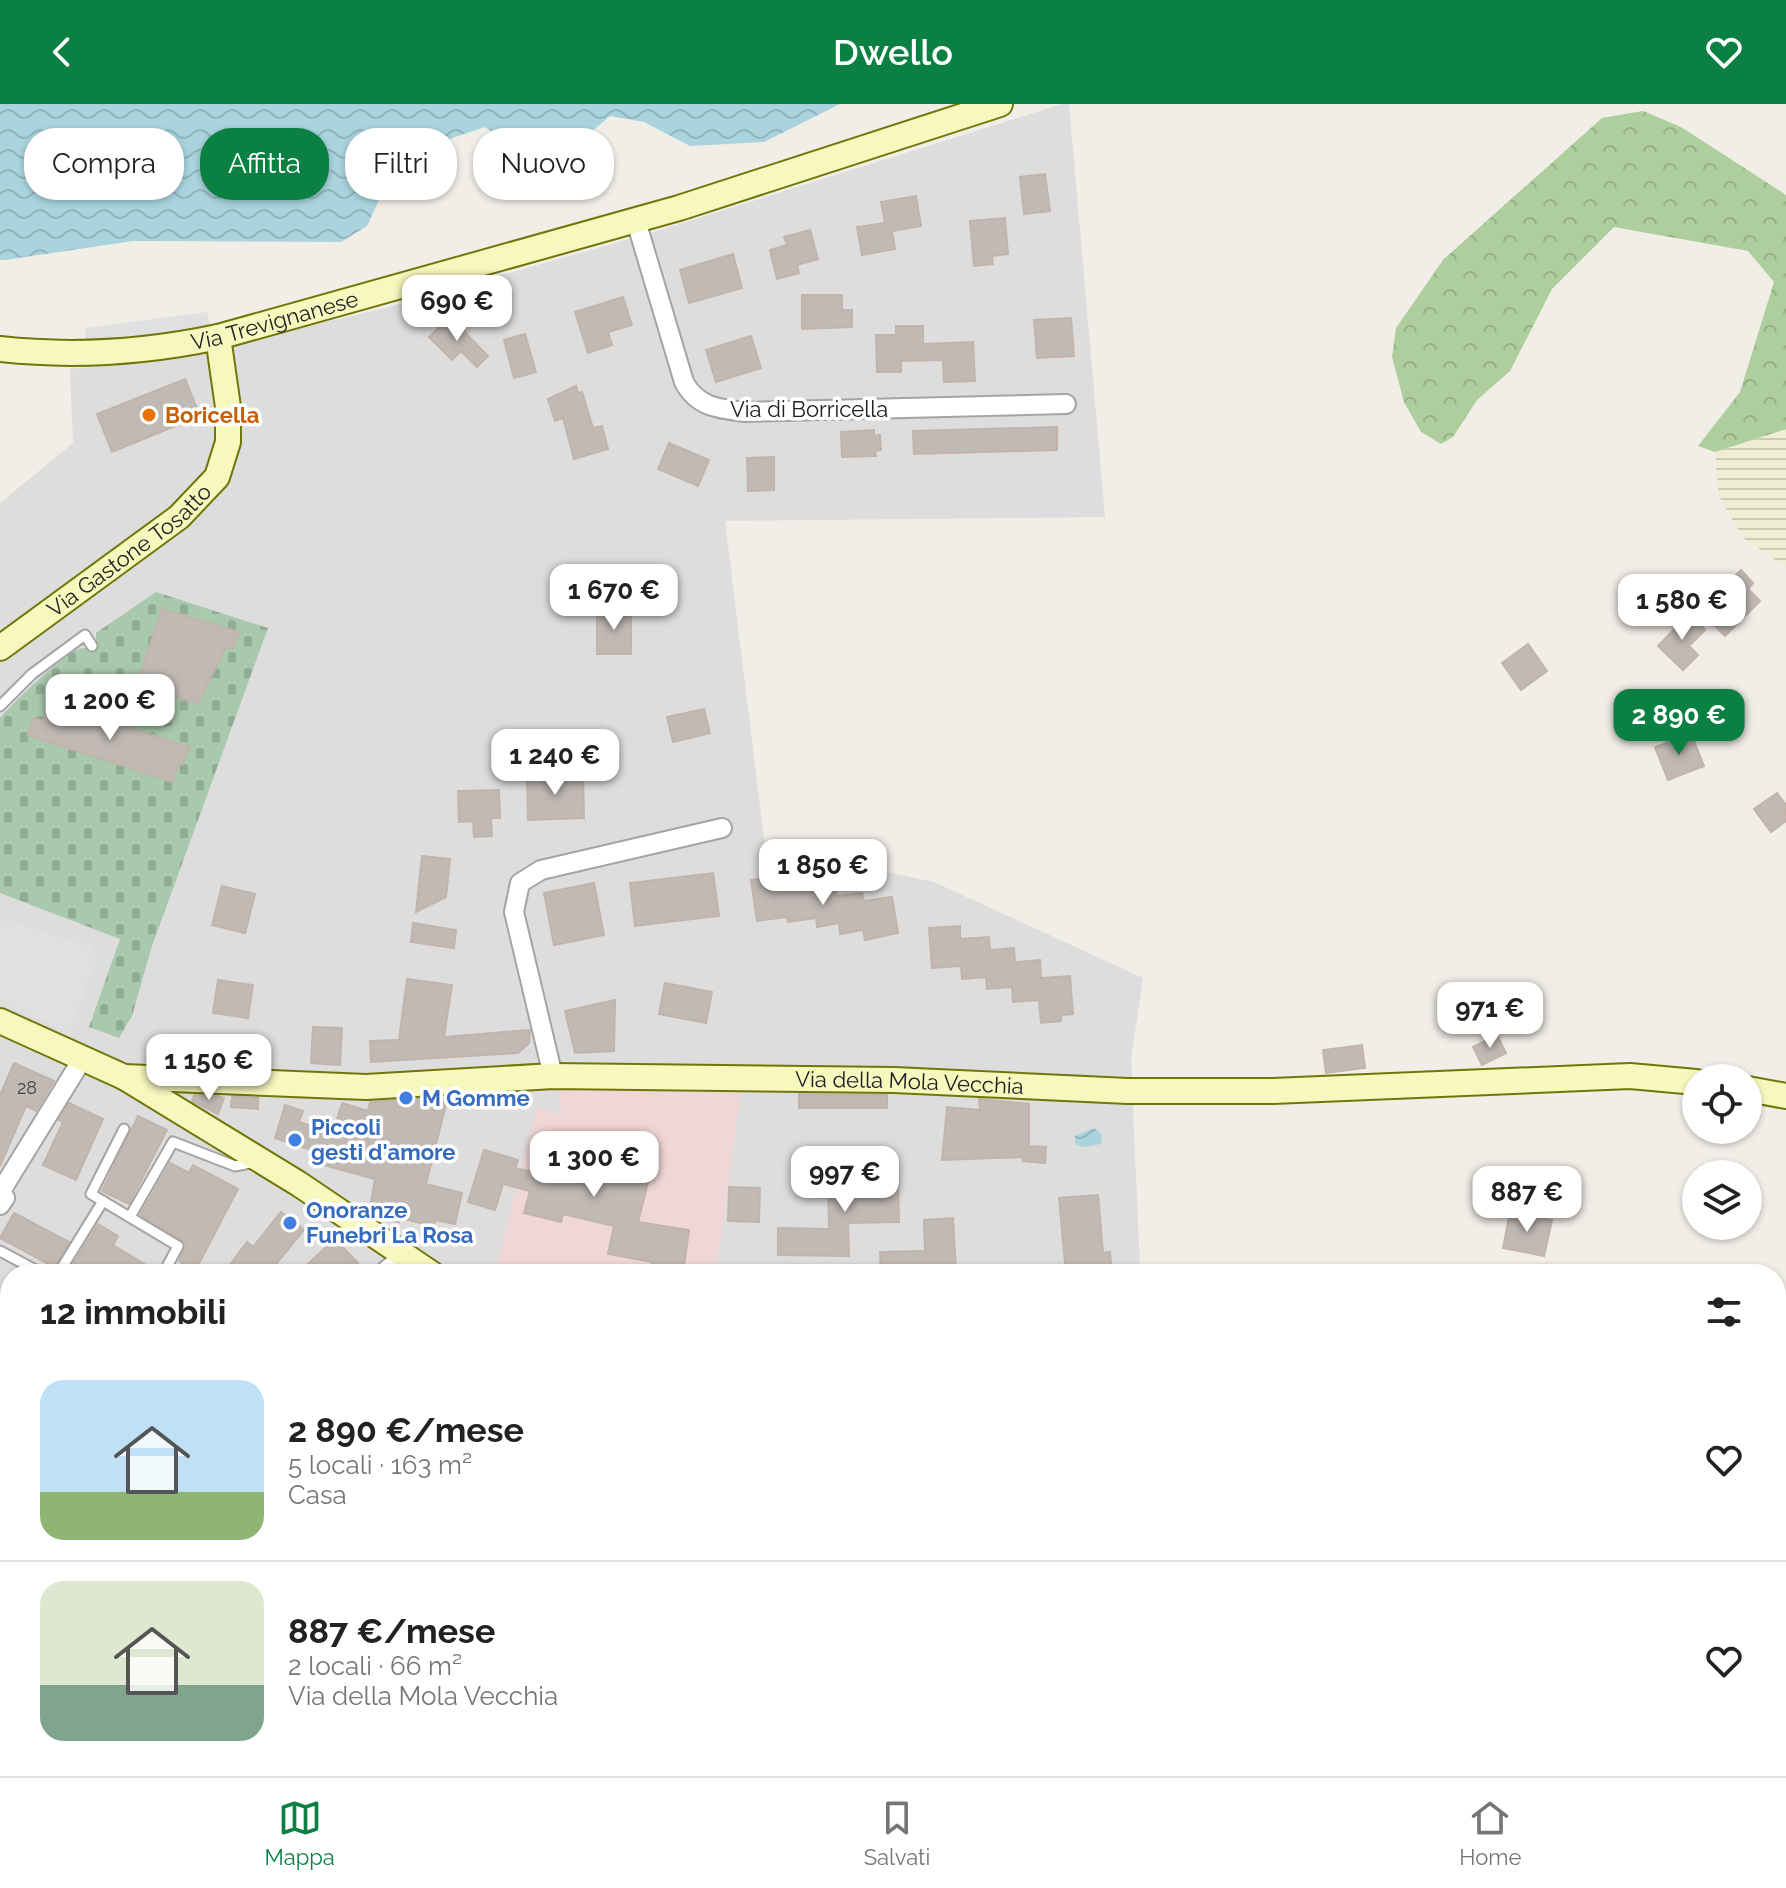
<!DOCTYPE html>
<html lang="it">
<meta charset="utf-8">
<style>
body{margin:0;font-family:Raleway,sans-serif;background:#f2f2f2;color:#222;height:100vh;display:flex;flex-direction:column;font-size:30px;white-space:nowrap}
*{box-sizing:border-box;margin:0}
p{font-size:26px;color:#767676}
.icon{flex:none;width:44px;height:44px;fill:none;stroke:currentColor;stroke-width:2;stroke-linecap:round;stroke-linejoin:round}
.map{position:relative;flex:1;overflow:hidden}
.details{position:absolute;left:0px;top:1160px;width:1786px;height:512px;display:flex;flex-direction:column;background:#fff;border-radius:32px 32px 0 0;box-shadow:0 2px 6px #0004}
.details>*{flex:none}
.guide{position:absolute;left:24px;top:24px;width:800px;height:72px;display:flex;gap:16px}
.controls{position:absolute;left:1682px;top:960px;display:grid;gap:16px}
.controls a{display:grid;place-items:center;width:80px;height:80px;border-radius:50%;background:#fff;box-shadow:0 2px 6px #0004;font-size:40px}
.price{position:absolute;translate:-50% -68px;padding:0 18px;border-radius:16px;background:#fff;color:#222;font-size:26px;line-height:52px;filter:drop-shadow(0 2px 4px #0008)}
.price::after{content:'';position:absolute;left:50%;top:48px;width:24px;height:18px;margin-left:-12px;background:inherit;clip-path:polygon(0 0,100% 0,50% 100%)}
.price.on{background:#0b8043;color:#fff}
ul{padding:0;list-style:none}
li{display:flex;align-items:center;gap:24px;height:200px;padding:0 40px}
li+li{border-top:2px solid #e0e0e0}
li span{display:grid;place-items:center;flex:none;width:224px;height:160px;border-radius:24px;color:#555}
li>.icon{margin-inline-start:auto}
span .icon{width:96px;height:96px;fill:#fffc;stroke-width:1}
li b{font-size:34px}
h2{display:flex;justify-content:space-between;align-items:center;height:96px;padding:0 40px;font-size:34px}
.chip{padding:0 28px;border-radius:32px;background:#fff;box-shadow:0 2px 6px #0004;font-size:28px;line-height:72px}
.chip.on{background:#0b8043;color:#fff}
header{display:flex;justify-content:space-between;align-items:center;height:104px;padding:0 40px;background:#0b8043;color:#fff;font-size:36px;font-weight:600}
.tab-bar{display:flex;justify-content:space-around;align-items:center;height:112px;border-top:2px solid #e0e0e0;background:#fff;font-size:22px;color:#767676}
.tab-bar a{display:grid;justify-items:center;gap:4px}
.tab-bar .on{color:#0b8043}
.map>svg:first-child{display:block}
</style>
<header><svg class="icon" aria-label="back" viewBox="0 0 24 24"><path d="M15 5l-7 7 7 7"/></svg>Dwello<svg class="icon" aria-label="heart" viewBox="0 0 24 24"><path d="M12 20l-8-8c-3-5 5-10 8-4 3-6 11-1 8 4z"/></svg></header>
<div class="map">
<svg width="1786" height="1672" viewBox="0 0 1786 1672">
<defs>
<pattern id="farmland-rules" width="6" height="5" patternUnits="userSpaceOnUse" patternTransform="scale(2)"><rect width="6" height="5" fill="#edeed4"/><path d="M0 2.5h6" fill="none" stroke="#cbccb6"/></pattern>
<pattern id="forest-crowns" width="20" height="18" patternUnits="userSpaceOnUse" patternTransform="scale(2)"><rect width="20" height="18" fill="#aece9d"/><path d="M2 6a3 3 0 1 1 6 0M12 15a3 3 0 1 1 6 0" fill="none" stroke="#95b187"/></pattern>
<pattern id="cemetery-stones" width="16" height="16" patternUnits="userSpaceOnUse" patternTransform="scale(2)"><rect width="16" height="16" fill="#a9c9ad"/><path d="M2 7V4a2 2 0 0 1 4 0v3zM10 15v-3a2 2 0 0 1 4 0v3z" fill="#91ac95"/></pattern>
<pattern id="water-waves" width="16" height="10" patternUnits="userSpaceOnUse" patternTransform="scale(2)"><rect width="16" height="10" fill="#a9d3dd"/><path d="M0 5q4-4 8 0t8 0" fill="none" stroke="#91b5bd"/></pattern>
</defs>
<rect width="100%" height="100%" fill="#f1ede7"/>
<!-- residential -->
<polygon fill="#dedddd" points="1062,0 1069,0 1105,413 725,417 765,743 934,778 1143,874 1131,956 1140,1166 1313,1170 10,1170 10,1662 1065,1662 1070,1672 0,1672 0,399 73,339 70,265 182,252 385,204 654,128"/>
<!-- commercial -->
<polygon fill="#f0d7d7" points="559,981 741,988 716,1170 494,1170 537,1004 561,1010"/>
<!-- farmland -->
<polygon fill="url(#farmland-rules)" points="1786,325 1786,463 1743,434 1719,392 1715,348"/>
<!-- forest -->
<polygon fill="url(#forest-crowns)" points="1643,7 1681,23 1786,91 1786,325 1715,348 1698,342 1740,288 1774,178 1748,147 1614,123 1552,185 1510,267 1477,296 1453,333 1441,340 1421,328 1404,298 1392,253 1396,224 1443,156 1602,14"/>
<!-- cemetery -->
<path fill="url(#cemetery-stones)" d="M156 488 268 524 151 845 132 912 119 934 89 923 120 835 0 789V614C23 589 45 568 73 548 81 542 88 546 96 539V529Z"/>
<!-- parking -->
<g fill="#e0e0e0">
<polygon points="207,208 212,234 87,249 85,224"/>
<polygon points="0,814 92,843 97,855 69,929 0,899"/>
<polygon points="931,1662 1047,1662 1048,1672 933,1672"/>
</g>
<!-- water -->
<g fill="url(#water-waves)">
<path d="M0 0H840L764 38 690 42 644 18 610 12 585 33 575 50C530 54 522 47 485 23L452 34 389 74 367 122 341 138 133 137 5 156H0Z"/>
<polygon points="1094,1024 1102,1031 1101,1040 1083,1043 1075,1040 1075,1032"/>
</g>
<!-- building -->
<g fill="#c1b9b4" stroke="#c2b4aa" stroke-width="2">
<polygon points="1045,70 1050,107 1024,110 1020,73"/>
<polygon points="916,92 921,122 892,127 895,145 862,151 857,123 885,119 881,98"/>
<polygon points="1005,114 1008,150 992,152 993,160 974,162 970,117"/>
<polygon points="810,126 818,155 797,161 799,169 777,175 770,146 787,141 784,133"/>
<polygon points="733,150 742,184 689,199 680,166"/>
<polygon points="802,191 842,191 842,206 852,206 852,223 802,225"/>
<polygon points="623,193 632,221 608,228 612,241 588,249 575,208"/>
<polygon points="450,213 488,252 477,263 461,247 452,256 429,233"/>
<polygon points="1071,214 1074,252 1037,254 1034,216"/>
<polygon points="896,222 923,222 923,240 973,238 975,277 944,278 943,256 901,257 901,268 877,268 876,231 896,231"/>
<polygon points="525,230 536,268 514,274 504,236"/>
<polygon points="751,232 761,264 716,278 706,246"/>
<polygon points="185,275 200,312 112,348 97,310"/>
<polygon points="576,282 578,289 582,288 593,324 602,322 608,345 574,355 563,314 555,317 548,295"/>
<polygon points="1057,323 1057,346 914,350 913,327"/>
<polygon points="874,326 874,332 880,331 881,346 875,347 876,352 842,353 841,328"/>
<polygon points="669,339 709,356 698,382 658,365"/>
<polygon points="774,353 774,386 748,387 747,354"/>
<polygon points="1741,466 1753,479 1748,485 1760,497 1725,532 1712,519 1740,491 1728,478"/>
<polygon points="162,505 239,528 233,545 226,543 198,599 137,580"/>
<rect x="597" y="506" width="34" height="44"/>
<polygon points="1689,510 1705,526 1689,542 1698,551 1683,566 1658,542"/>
<polygon points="1528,540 1547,567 1521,586 1502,559"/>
<polygon points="1678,587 1686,603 1647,621 1640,606"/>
<polygon points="49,598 189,643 183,660 179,659 173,678 28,631 33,614 43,617"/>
<polygon points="704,605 710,629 673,638 667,613"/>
<polygon points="1691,630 1704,662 1668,676 1655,643"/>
<polygon points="583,671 584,714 528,716 527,672"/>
<polygon points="499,686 500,714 491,714 492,732 474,733 473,717 459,718 458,687"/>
<polygon points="1777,689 1786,701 1786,717 1771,728 1754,705"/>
<polygon points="422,752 450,755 446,793 416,808"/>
<polygon points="713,769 719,812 635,822 630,779"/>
<polygon points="783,771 784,780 808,776 810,787 836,783 837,792 862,789 864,797 892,793 898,829 865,836 863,826 840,830 839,819 817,823 816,814 788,818 787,813 757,817 751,776"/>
<polygon points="594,779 604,831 554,841 544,789"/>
<polygon points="222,782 255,790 245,829 212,821"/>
<polygon points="413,819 456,826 454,844 411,838"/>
<polygon points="960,822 960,835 989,833 990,846 1014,844 1015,858 1040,856 1041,874 1070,872 1073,910 1061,911 1061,917 1041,919 1039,896 1013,898 1012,883 987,885 986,873 962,875 961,862 932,864 929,824"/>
<polygon points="407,875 452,881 444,933 530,926 529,939 518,949 371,958 370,937 399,936"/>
<polygon points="218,876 253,881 248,914 213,909"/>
<polygon points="665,879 712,888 706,919 659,910"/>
<polygon points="615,896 614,947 575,949 565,907"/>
<polygon points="313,923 342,924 340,961 311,959"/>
<polygon points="1497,931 1506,949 1482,961 1473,943"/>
<polygon points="1362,941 1365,964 1326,969 1323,946"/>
<polygon points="14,959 54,977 36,1007 26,1002 0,1062 0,991"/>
<polygon points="799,990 887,991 887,1004 799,1004"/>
<polygon points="194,991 218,992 224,994 218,1010 192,997"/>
<polygon points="232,992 258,994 258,1005 231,1003"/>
<polygon points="448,993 426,1080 462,1089 455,1120 435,1116 434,1122 400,1114 399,1118 375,1114 369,1109 375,1075 324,1061 327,1051 275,1034 285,1001 303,1007 299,1018 333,1029 342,999 368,1007 370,998"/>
<polygon points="979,995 1029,1000 1029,1042 1046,1043 1045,1059 1023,1057 1023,1053 942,1056 947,1003 980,1006"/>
<polygon points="69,999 103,1015 76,1076 43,1061 63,1018 59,1016"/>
<polygon points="138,1012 167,1026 129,1100 102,1087"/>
<polygon points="592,1031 657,1043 638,1118 689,1126 683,1170 651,1168 652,1158 608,1150 614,1122 563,1110 561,1118 524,1109 530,1087 503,1080 495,1106 468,1098 484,1046 518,1056 515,1064 582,1080"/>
<polygon points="170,1059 189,1069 193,1061 238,1085 195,1167 179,1157 186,1139 140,1111"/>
<polygon points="847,1066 847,1072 898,1071 899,1118 848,1119 849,1152 778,1151 778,1124 829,1125 828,1067"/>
<polygon points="729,1083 760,1084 759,1118 728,1117"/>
<polygon points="1098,1091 1103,1149 1110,1148 1112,1170 1066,1170 1059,1094"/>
<polygon points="281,1108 304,1126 268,1170 223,1170 247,1138 253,1143"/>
<polygon points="1510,1108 1552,1116 1544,1152 1503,1144"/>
<polygon points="14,1109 69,1138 54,1163 0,1134"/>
<polygon points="953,1114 956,1167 881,1170 880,1148 925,1147 924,1116"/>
<polygon points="98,1120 118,1132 113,1141 156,1167 156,1170 67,1170"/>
<polygon points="335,1135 358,1159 346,1170 297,1170"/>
</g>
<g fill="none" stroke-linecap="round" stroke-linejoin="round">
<defs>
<g id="lane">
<polyline points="0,602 32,570 85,531 92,542"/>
<polyline points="124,1025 91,1090 178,1142 163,1170"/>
<polyline points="131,1111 173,1038 235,1062 256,1058"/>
<polyline points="0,1147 43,1170"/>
<polyline points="58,1170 103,1097"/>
<polyline points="0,1216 10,1221"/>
<polyline points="0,1273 10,1255"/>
<polyline points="0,1563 10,1573"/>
<polyline points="0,1611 10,1601"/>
<polyline points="804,1662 808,1672"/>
</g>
<g id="street">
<path d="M636 117 684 278C697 303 719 305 745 308L1066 300"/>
<polyline points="553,972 514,808 520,779 541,766 722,724"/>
<polyline points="0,1101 5,1094 1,1087 83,954"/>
<polyline points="382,1170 405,1151"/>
<polyline points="272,1662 280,1672"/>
<polyline points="389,1662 394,1672"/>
<polyline points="204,1672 215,1662"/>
<polyline points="528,1672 538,1662"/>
<polyline points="905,1672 912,1662"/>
</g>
<g id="secondary">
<path id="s1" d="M0 245C72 253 147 248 218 233L679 104 1000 0"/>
<path id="s2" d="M0 544 179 413 217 373 228 338V303L218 233"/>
<polyline points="0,917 124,973 299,1080 432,1170"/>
<path id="s3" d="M124 973 366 983 553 972 894 976 1128 987H1273L1630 972 1696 978"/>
<polyline points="1748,985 1786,992"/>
<polyline points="1077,1662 1083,1672"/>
</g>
</defs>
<!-- lane casing -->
<use href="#lane" stroke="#a4a4a4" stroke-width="13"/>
<!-- street casing -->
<use href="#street" stroke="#a4a4a4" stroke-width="22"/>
<!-- secondary casing -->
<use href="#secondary" stroke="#6f7708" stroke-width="28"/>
<!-- lane -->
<use href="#lane" stroke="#fff" stroke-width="9"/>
<!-- street -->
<use href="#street" stroke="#fff" stroke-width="18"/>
<!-- secondary -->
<use href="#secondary" stroke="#f7f8be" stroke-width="24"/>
</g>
<!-- markers -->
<circle fill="#e8710a" stroke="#fff" stroke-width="3" cx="149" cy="311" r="8"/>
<g fill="#3f7fe0" stroke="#fff" stroke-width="3">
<circle cx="406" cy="994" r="8"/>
<circle cx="295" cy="1036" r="8"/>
<circle cx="290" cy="1119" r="8"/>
</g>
<g text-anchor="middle" stroke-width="7" stroke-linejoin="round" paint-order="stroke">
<!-- number labels -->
<g font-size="18" fill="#484645">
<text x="27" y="990">28</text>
</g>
<!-- street labels -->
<g font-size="22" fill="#202020" stroke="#fff">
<text dy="8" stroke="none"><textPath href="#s1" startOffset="278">Via Trevignanese</textPath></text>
<text x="809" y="313">Via di Borricella</text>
<text dy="8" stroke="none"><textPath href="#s2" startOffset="162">Via Gastone Tosatto</textPath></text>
<text dy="8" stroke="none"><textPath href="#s3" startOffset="786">Via della Mola Vecchia</textPath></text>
</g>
<!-- food labels -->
<g font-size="22" font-weight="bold" fill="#c56008" stroke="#fff" text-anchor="start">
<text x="165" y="319">Boricella</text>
</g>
<!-- shop labels -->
<g font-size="22" font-weight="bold" fill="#366cbe" stroke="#fff" text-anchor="start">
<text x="422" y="1002">M Gomme</text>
<text x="311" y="1031">Piccoli<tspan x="311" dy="25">gesti d'amore</tspan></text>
<text x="306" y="1114">Onoranze<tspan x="306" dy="25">Funebri La Rosa</tspan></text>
</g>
</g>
</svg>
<div class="controls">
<a><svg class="icon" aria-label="locate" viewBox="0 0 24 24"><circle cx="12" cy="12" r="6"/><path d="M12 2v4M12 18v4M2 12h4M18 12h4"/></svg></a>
<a><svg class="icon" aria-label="layers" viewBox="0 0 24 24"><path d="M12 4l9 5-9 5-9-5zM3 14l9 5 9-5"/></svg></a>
</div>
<b class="price" style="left:457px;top:239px">690 €</b>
<b class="price" style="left:614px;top:528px">1 670 €</b>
<b class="price" style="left:1682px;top:538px">1 580 €</b>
<b class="price" style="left:110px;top:638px">1 200 €</b>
<b class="price on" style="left:1679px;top:653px">2 890 €</b>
<b class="price" style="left:555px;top:693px">1 240 €</b>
<b class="price" style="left:823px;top:803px">1 850 €</b>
<b class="price" style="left:1490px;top:946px">971 €</b>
<b class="price" style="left:209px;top:998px">1 150 €</b>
<b class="price" style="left:594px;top:1095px">1 300 €</b>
<b class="price" style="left:845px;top:1110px">997 €</b>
<b class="price" style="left:1527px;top:1130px">887 €</b>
<div class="guide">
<a class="chip">Compra</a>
<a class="chip on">Affitta</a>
<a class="chip">Filtri</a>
<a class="chip">Nuovo</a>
</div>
<section class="details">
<h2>12 immobili<svg class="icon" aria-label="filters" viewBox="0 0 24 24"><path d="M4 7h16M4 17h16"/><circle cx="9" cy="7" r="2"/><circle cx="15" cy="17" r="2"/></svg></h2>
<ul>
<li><span style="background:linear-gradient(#bfe0f5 70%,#8fb573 0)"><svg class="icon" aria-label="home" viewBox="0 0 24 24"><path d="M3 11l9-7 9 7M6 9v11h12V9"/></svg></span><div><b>2 890 €/mese</b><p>5 locali · 163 m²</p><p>Casa</p></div><svg class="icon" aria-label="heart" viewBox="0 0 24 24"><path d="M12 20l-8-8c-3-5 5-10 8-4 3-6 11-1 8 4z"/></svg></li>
<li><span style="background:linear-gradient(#dfe7d0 65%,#7fa58c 0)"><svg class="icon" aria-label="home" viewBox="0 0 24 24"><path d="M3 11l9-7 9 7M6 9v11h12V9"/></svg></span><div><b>887 €/mese</b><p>2 locali · 66 m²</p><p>Via della Mola Vecchia</p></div><svg class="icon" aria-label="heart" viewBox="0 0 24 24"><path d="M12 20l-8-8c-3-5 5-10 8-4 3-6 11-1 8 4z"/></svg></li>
</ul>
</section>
</div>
<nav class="tab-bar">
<a class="on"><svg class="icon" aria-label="map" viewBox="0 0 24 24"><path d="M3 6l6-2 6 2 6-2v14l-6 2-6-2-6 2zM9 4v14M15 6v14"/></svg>Mappa</a>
<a><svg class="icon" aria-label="saved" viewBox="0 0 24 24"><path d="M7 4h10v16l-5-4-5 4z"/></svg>Salvati</a>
<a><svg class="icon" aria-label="home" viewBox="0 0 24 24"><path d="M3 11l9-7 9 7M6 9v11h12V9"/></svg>Home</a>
</nav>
